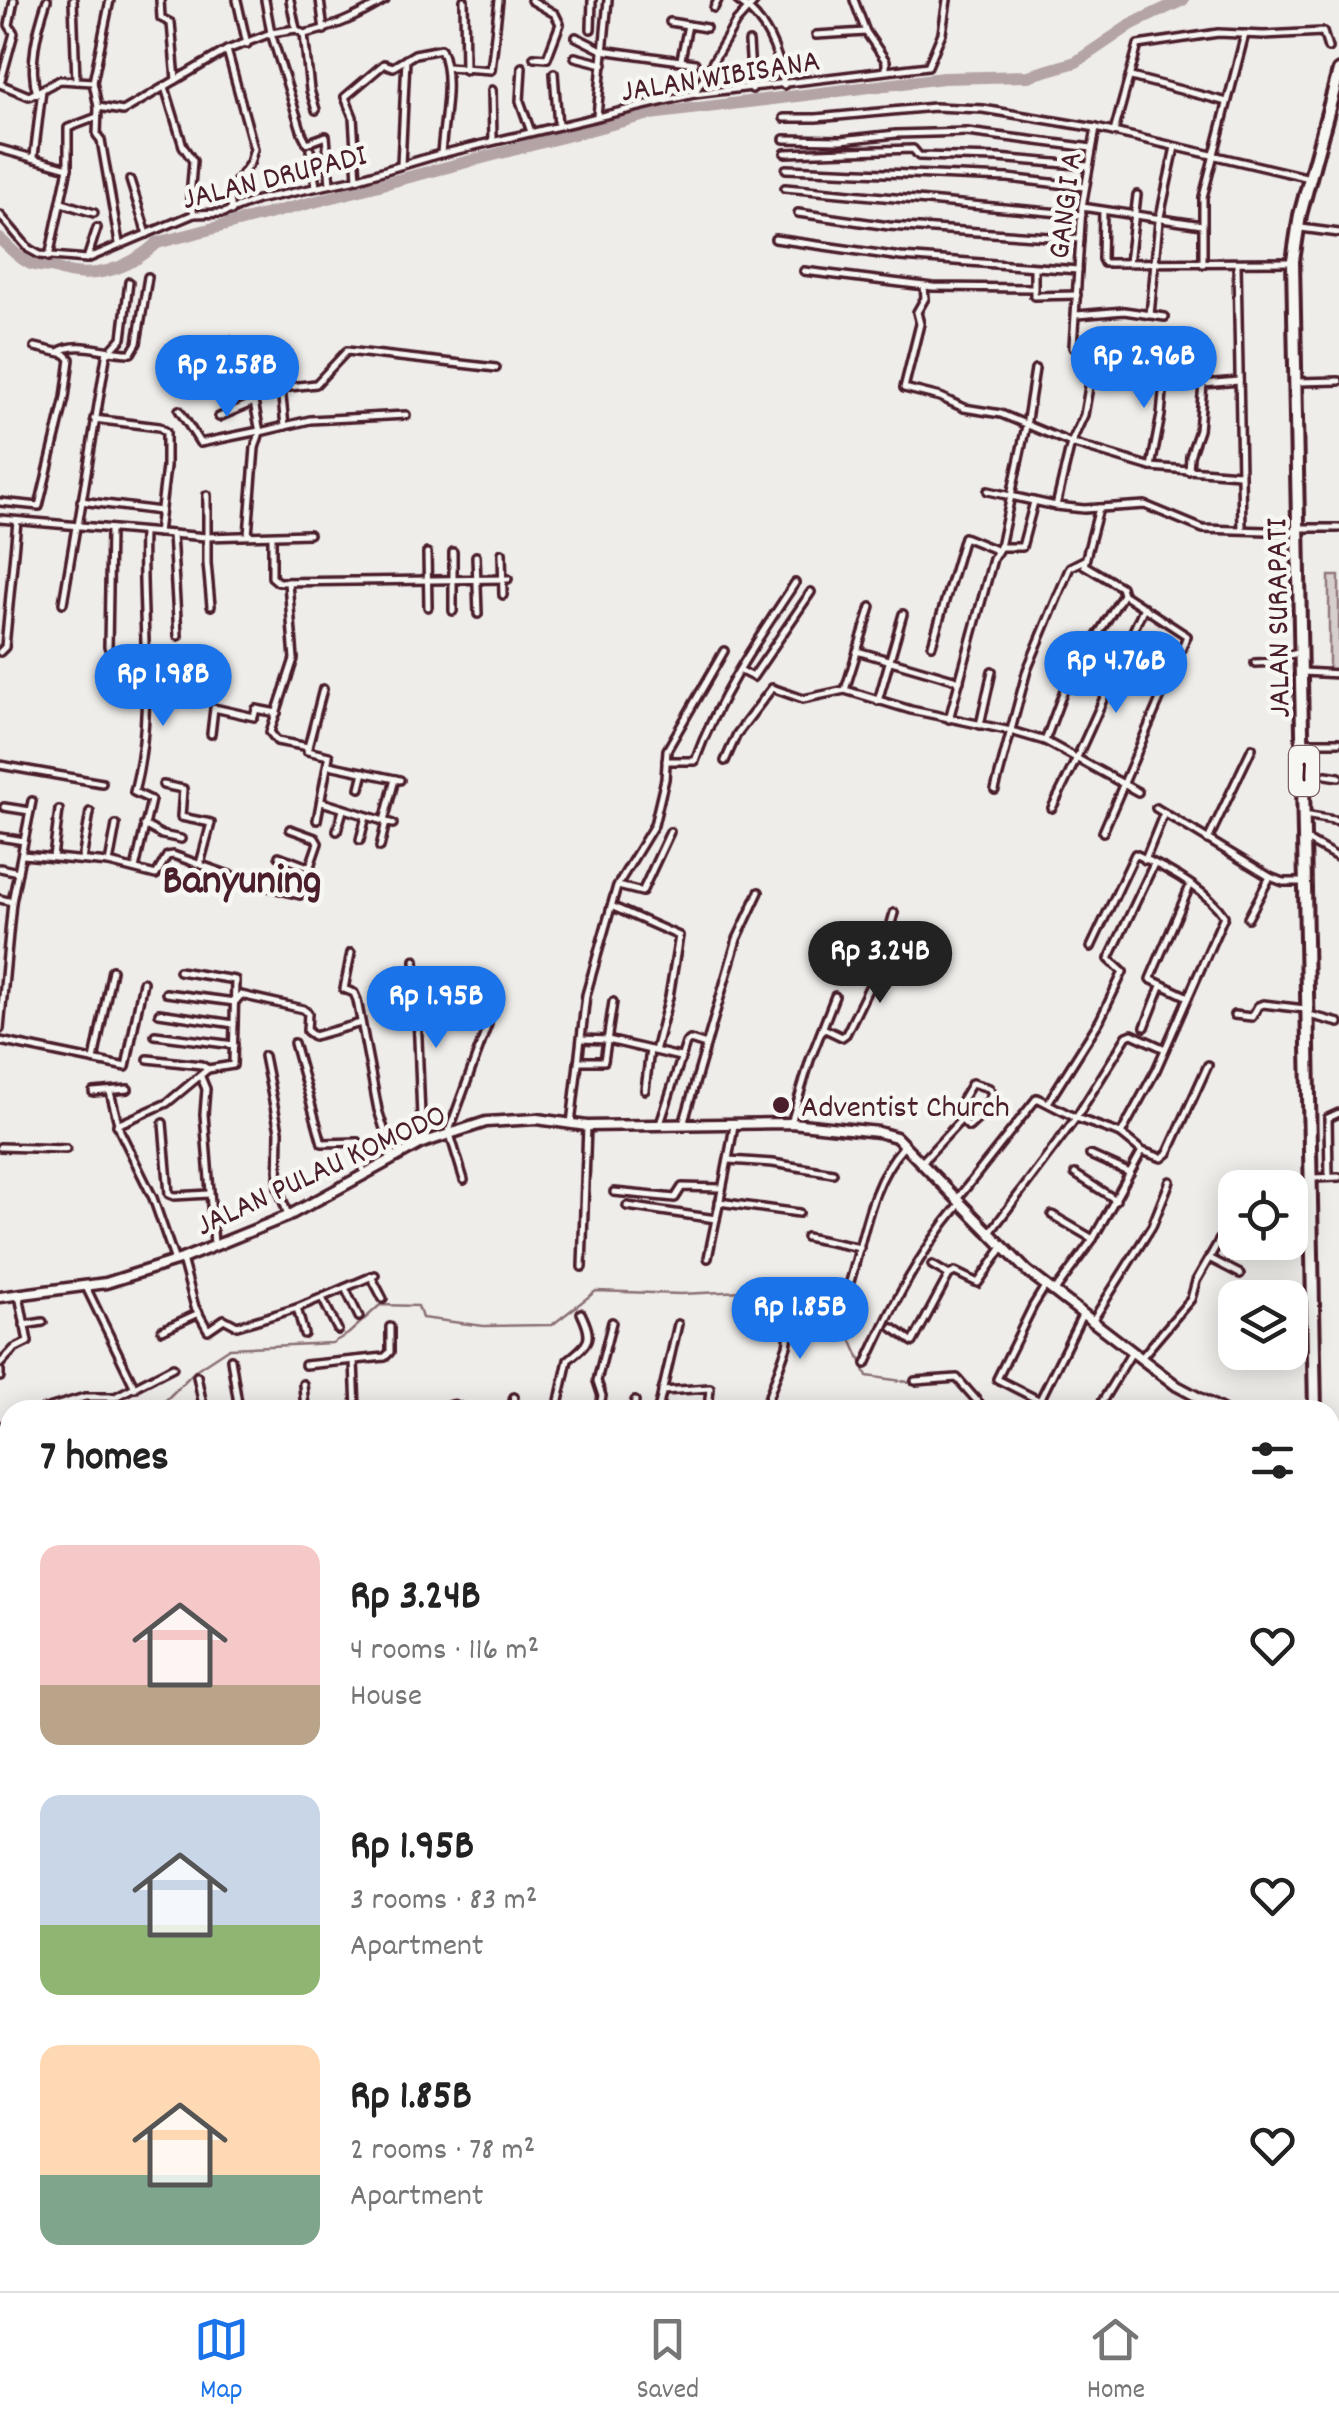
<!DOCTYPE html>
<meta charset="utf-8">
<style>
body{margin:0;font-family:Dekko,sans-serif;background:#f6f6f6;color:#222;height:100vh;display:flex;flex-direction:column;font-size:38px;white-space:nowrap}
*{box-sizing:border-box;margin:0}
p{font-size:32px;color:#767676}
.icon{flex:none;width:55px;height:55px;fill:none;stroke:currentColor;stroke-width:2;stroke-linecap:round;stroke-linejoin:round}
.map{position:relative;flex:1;overflow:hidden}
.details{position:absolute;left:0px;top:1400px;width:1340px;height:892px;display:flex;flex-direction:column;background:#fff;border-radius:30px 30px 0 0;box-shadow:0 5px 25px #0003}
.details>*{flex:none}
.tools{position:absolute;left:1218px;top:1170px;display:grid;gap:20px}
.tools a{display:grid;place-items:center;width:90px;height:90px;border-radius:20px;background:#fff;box-shadow:0 5px 25px #0003;font-size:50px}
.price{position:absolute;translate:-50% -85px;padding:0 22px;border-radius:35px;background:#1a73e8;color:#fff;font-size:32px;line-height:65px;filter:drop-shadow(0 2px 5px #0008)}
.price::after{content:'';position:absolute;left:50%;top:60px;width:30px;height:22px;margin-left:-15px;background:inherit;clip-path:polygon(0 0,100% 0,50% 100%)}
.price.current{background:#222;color:#fff}
ul{padding:0;list-style:none}
li{display:flex;align-items:center;gap:30px;height:250px;padding:0 40px}
li span{display:grid;place-items:center;flex:none;width:280px;height:200px;border-radius:20px;color:#555}
li>.icon{margin-inline-start:auto}
span .icon{width:120px;height:120px;fill:#fffc;stroke-width:1}
li b{font-size:42px}
h2{display:flex;justify-content:space-between;align-items:center;height:120px;padding:0 40px;font-size:42px}
.menu{display:flex;justify-content:space-around;align-items:center;height:140px;border-top:2px solid #e0e0e0;background:#fff;font-size:28px;color:#767676}
.menu a{display:grid;justify-items:center;gap:5px}
.menu .current{color:#1a73e8}
.map>svg:first-child{display:block}
</style>
<div class="map">
<svg width="1339" height="2291" viewBox="0 0 1339 2291">
<rect width="100%" height="100%" fill="#efedea"/>
<filter id="ink" filterUnits="userSpaceOnUse"><feTurbulence type="fractalNoise" baseFrequency=".01" numOctaves="2"/><feDisplacementMap in="SourceGraphic" scale="20" xChannelSelector="R" yChannelSelector="G"/><feConvolveMatrix kernelMatrix="1 2 1 2 8 2 1 2 1" color-interpolation-filters="sRGB"/></filter>
<g filter="url(#ink)">
<!-- green -->
<rect fill="#d7cfce" stroke="#90777c" stroke-width="2.5" x="1329" y="576" width="10" height="97"/>
<g fill="none" stroke-linecap="round" stroke-linejoin="round">
<!-- stream -->
<g stroke="#8a6f74" stroke-width="2.5">
<polyline points="156,1410 197,1369 229,1348 332,1343 348,1334 380,1305 418,1306 422,1318 484,1326 552,1325 596,1291 681,1294 765,1290 843,1305 848,1332 867,1376 922,1384"/>
<polyline points="0,1442 10,1440"/>
</g>
<!-- river -->
<g stroke="#b4a4a5" stroke-width="12">
<path d="M0 239C9 247 20 260 31 264 38 267 48 266 55 268 91 282 129 269 157 243L650 114 943 78 1028 76 1076 62 1132 24 1183 0"/>
<polyline points="1168,2282 1170,2291"/>
</g>
<defs>
<g id="street">
<polyline points="73,0 76,81"/>
<polyline points="110,0 93,82 98,107 97,135 101,140 119,243"/>
<polyline points="160,0 161,18 171,23 176,80"/>
<polyline points="237,0 247,44"/>
<polyline points="265,0 271,33 302,133 307,143 326,136 330,184"/>
<polyline points="290,0 296,29"/>
<polyline points="320,0 324,30"/>
<polyline points="464,0 465,70"/>
<polyline points="531,0 555,14 560,24 547,58 534,57"/>
<path d="M737 0C767 21 778 50 784 85"/>
<polyline points="854,0 866,32 886,61 886,70"/>
<polyline points="714,8 718,0"/>
<polyline points="670,22 706,28"/>
<polyline points="591,29 592,0"/>
<polyline points="304,34 310,90 316,110"/>
<polyline points="816,35 866,32"/>
<polyline points="576,37 602,50 695,63"/>
<polyline points="749,42 752,89"/>
<polyline points="227,50 254,149 250,163 229,192 232,211"/>
<polyline points="575,57 603,64"/>
<polyline points="681,59 688,25"/>
<polyline points="447,67 491,70 499,0"/>
<polyline points="522,67 520,101 531,132"/>
<polyline points="554,73 558,126"/>
<polyline points="1131,77 1227,102"/>
<polyline points="0,84 29,96 60,80 93,82"/>
<polyline points="0,84 14,33 9,25 14,0"/>
<polyline points="165,87 183,146 193,161 190,198 194,214"/>
<polyline points="492,90 493,140"/>
<path d="M37 94C28 64 37 30 47 0"/>
<polyline points="694,94 736,22 756,0"/>
<path d="M98 107 123 111 227 50 271 33 296 29 304 34C334 28 359 16 385 0"/>
<polyline points="597,116 608,0"/>
<polyline points="784,118 816,118 934,107 983,109 1096,128 1310,178"/>
<polyline points="1114,132 1138,45 1218,33 1264,35 1323,32 1328,48"/>
<polyline points="784,139 841,140 896,134 967,132 1092,148"/>
<polyline points="0,149 68,168"/>
<polyline points="310,150 316,186"/>
<polyline points="785,153 913,149 919,156 998,158 1089,166"/>
<polyline points="34,156 42,90"/>
<polyline points="401,165 406,59"/>
<polyline points="786,169 1008,178 1085,187"/>
<path d="M357 179 353 117 345 97 384 64 393 67 415 54 441 49C454 78 443 122 441 154L694 94 928 66 942 33 947 0"/>
<polyline points="130,180 147,234"/>
<polyline points="785,188 1082,215"/>
<polyline points="62,203 94,213"/>
<polyline points="1082,207 1202,225"/>
<polyline points="1103,211 1102,259 1104,263 1290,262"/>
<polyline points="798,213 889,226 1080,239"/>
<polyline points="0,215 29,249 40,255 87,259 194,214 224,213 257,200 352,180 440,154"/>
<polyline points="1301,228 1339,233"/>
<polyline points="775,239 901,257 1078,270"/>
<polyline points="49,257 68,168 68,128 97,117"/>
<polyline points="87,259 97,228"/>
<polyline points="1129,263 1137,195"/>
<polyline points="1203,264 1203,197 1245,34"/>
<polyline points="1237,264 1242,529"/>
<polyline points="1034,268 1034,296 1077,295"/>
<polyline points="804,271 933,287 1033,288"/>
<polyline points="924,286 925,298 917,312 920,324 904,388 940,397 964,408 1001,414 1071,443 1151,467 1239,474"/>
<polyline points="1077,315 1124,311 1165,317"/>
<polyline points="1150,315 1159,221 1175,147"/>
<polyline points="230,341 254,402 260,432"/>
<path d="M58 352C78 339 108 354 131 353L137 343 148 277"/>
<polyline points="109,352 122,338 129,282"/>
<polyline points="197,365 235,350"/>
<polyline points="1297,382 1339,381"/>
<polyline points="209,390 243,375"/>
<polyline points="179,410 200,443 259,431"/>
<polyline points="219,417 254,402"/>
<polyline points="94,419 159,427 166,432 166,467 158,533"/>
<polyline points="285,426 281,388 316,384 347,351 496,368"/>
<polyline points="1151,467 1161,415 1166,358"/>
<polyline points="1189,471 1190,456 1199,430 1203,384 1239,381"/>
<polyline points="988,491 1056,506 1084,509 1145,505 1203,529 1297,532"/>
<polyline points="207,495 207,563 211,606"/>
<polyline points="81,501 160,511"/>
<polyline points="0,502 39,506 65,398 70,359 65,354 35,347"/>
<polyline points="1056,506 1071,443 1084,415 1094,359 1089,349 1073,347 1082,207 1096,128"/>
<polyline points="1099,508 1084,565 1121,587 1123,594 1187,636 1103,832"/>
<polyline points="0,519 206,537 309,534"/>
<polyline points="78,526 107,351"/>
<polyline points="1300,528 1339,528"/>
<polyline points="172,534 178,636"/>
<polyline points="248,535 255,448 260,432 310,420 406,415"/>
<polyline points="272,537 272,577 278,582 508,579"/>
<polyline points="1000,547 1022,547 1034,502"/>
<polyline points="427,553 428,607"/>
<polyline points="502,553 503,595"/>
<polyline points="476,556 478,614"/>
<polyline points="288,582 294,659 270,732 277,741 308,747"/>
<polyline points="63,603 76,527"/>
<polyline points="453,611 453,552"/>
<polyline points="932,645 964,537 996,550"/>
<polyline points="108,647 110,530"/>
<polyline points="857,651 960,681"/>
<polyline points="0,652 5,647 17,521"/>
<polyline points="1255,663 1277,662 1289,655 1299,653"/>
<polyline points="741,671 753,677 811,592"/>
<polyline points="1303,672 1339,674"/>
<polyline points="845,690 871,607"/>
<polyline points="878,701 903,614"/>
<polyline points="949,719 993,559 1000,547 1026,426 1035,369"/>
<polyline points="980,725 992,671"/>
<polyline points="211,734 214,708 254,717 256,709 277,713"/>
<polyline points="1045,741 1064,690 1072,684 1079,665 1122,596"/>
<polyline points="1303,742 1339,742"/>
<path d="M666 761H695C719 696 757 640 795 583"/>
<polyline points="725,761 737,734 772,688 803,699 845,690 911,710 1011,731 1045,741 1138,792"/>
<polyline points="0,765 102,783"/>
<polyline points="329,765 400,780"/>
<polyline points="1326,775 1339,777"/>
<polyline points="163,785 183,789 181,817 211,823 200,864"/>
<polyline points="360,788 364,772"/>
<polyline points="995,790 1027,670 1070,567 1084,560"/>
<polyline points="322,802 393,824"/>
<polyline points="4,807 30,811"/>
<path d="M1052 808C1087 742 1113 674 1144 607"/>
<polyline points="1156,808 1270,877 1283,882 1303,882"/>
<polyline points="1304,815 1339,821"/>
<polyline points="317,820 329,756 307,751 323,689"/>
<polyline points="384,821 395,779"/>
<polyline points="144,825 162,835 181,839"/>
<polyline points="337,831 343,810"/>
<polyline points="0,837 24,841"/>
<polyline points="360,840 366,816"/>
<polyline points="1208,840 1252,748"/>
<polyline points="1307,840 1339,858"/>
<polyline points="380,847 386,822"/>
<polyline points="23,855 109,863 156,875 167,856 173,855 249,882 300,895 318,843 315,838 290,829"/>
<polyline points="279,856 311,868"/>
<polyline points="53,857 59,810"/>
<polyline points="82,860 90,812"/>
<polyline points="1145,860 1164,813"/>
<polyline points="109,863 116,825"/>
<polyline points="0,868 18,872"/>
<path d="M135 869 151 800 134 792C156 708 140 619 143 533"/>
<polyline points="618,886 642,892 670,832"/>
<polyline points="0,899 12,902"/>
<polyline points="611,906 679,936 669,997 655,1051"/>
<polyline points="1248,918 1270,877"/>
<path d="M1091 947 1135 854C1164 867 1205 888 1224 916L1156 1070 1121 1134"/>
<polyline points="351,953 344,989 354,993 357,1000 378,1110 393,1157"/>
<polyline points="415,960 422,1143"/>
<polyline points="166,993 235,1002 241,995 303,1009 308,1013 307,1031 314,1036 361,1023"/>
<polyline points="1188,997 1150,979 1190,886"/>
<polyline points="159,1013 234,1024"/>
<polyline points="1234,1015 1252,1017 1258,1006 1263,1004 1305,1009"/>
<polyline points="1309,1015 1339,1023"/>
<polyline points="1145,1027 1161,986"/>
<polyline points="823,1028 842,1037 846,1034 878,969 894,913"/>
<polyline points="0,1029 12,902 32,801"/>
<polyline points="155,1035 234,1045"/>
<polyline points="581,1039 608,1040 680,1057"/>
<polyline points="0,1041 126,1067 143,982"/>
<polyline points="294,1043 322,1143 358,1142 364,1174"/>
<polyline points="264,1056 279,1131 278,1187 288,1215"/>
<polyline points="148,1059 201,1065 208,1069"/>
<polyline points="94,1060 112,970"/>
<polyline points="580,1061 604,1061 613,1002"/>
<polyline points="201,1077 206,1089 204,1114 214,1244"/>
<polygon points="972,1083 989,1088 992,1093 982,1115 969,1127 954,1113"/>
<polyline points="645,1090 650,1050"/>
<polyline points="93,1092 128,1089"/>
<polyline points="110,1092 120,1131 153,1198 175,1261"/>
<polyline points="1049,1101 1100,1020 1123,972 1109,959 1153,866"/>
<polyline points="163,1123 169,1194 174,1196 209,1194"/>
<polyline points="791,1123 810,1060 835,996"/>
<polyline points="571,1124 586,995 617,886 654,825 665,779 667,750 724,651"/>
<polyline points="660,1124 686,1043 690,1040 706,1045"/>
<polyline points="117,1125 167,1103 208,1069 233,1065 235,980 179,971"/>
<polyline points="683,1125 737,939 759,892"/>
<polyline points="0,1147 66,1149"/>
<polyline points="1090,1155 1130,1173"/>
<polyline points="729,1160 773,1163 833,1173"/>
<polyline points="921,1163 960,1121"/>
<polyline points="1075,1174 1116,1200"/>
<polyline points="1329,1177 1328,1118 1339,1113"/>
<polyline points="1313,1178 1339,1177"/>
<polyline points="464,1180 449,1131 488,1024"/>
<polyline points="1275,1188 1310,1181"/>
<polyline points="614,1192 675,1198 682,1187 720,1188"/>
<polyline points="958,1198 1037,1098 1076,1118 1121,1134 1142,1151 1162,1158 1168,1153 1208,1065"/>
<polyline points="719,1202 799,1213"/>
<polyline points="627,1206 716,1219"/>
<polyline points="1052,1215 1093,1239"/>
<polyline points="989,1234 1076,1118 1127,1036 1132,1034 1165,1049"/>
<polyline points="806,1237 860,1248"/>
<path d="M708 1258C717 1213 727 1170 734 1125"/>
<polyline points="1209,1258 1240,1274"/>
<polyline points="182,1259 195,1307 208,1330 224,1319 237,1326 297,1308 375,1275"/>
<polyline points="932,1265 949,1275"/>
<polyline points="582,1267 587,1126"/>
<polyline points="371,1276 383,1299"/>
<path d="M849 1285C864 1238 869 1185 903 1147"/>
<polyline points="1046,1285 1033,1306 997,1379 1056,1409"/>
<polyline points="86,1287 135,1388"/>
<polyline points="345,1288 359,1317"/>
<polyline points="1055,1291 1093,1239 1142,1151"/>
<polyline points="322,1298 338,1330"/>
<polyline points="297,1308 304,1334"/>
<polyline points="1093,1320 1152,1226 1170,1181"/>
<polyline points="24,1325 43,1322"/>
<polyline points="893,1328 913,1342 949,1275 955,1272 978,1283 1003,1247"/>
<polyline points="162,1330 199,1313"/>
<polyline points="1141,1358 1191,1299 1196,1281 1223,1234"/>
<polyline points="231,1359 239,1410"/>
<polyline points="354,1361 356,1410"/>
<polyline points="0,1364 14,1349 28,1342 19,1295"/>
<path d="M866 1364C892 1307 918 1254 959 1205"/>
<polyline points="305,1365 385,1357 390,1352 390,1327"/>
<polyline points="0,1371 0,1377"/>
<polyline points="197,1376 204,1410"/>
<polyline points="915,1381 957,1378 985,1410"/>
<polyline points="303,1384 305,1410"/>
<polyline points="662,1391 710,1388 708,1410"/>
<polyline points="42,1410 85,1397 115,1397 173,1367"/>
<polyline points="511,1410 514,1397"/>
<path d="M557 1410 568 1360C589 1343 594 1340 581 1313"/>
<polyline points="599,1410 602,1396 597,1381 612,1322"/>
<polyline points="634,1410 635,1401"/>
<polyline points="658,1410 678,1324"/>
<polyline points="764,1410 787,1346 794,1304"/>
<polyline points="1035,1410 1082,1315"/>
<polyline points="1097,1410 1132,1352"/>
<polyline points="0,1427 10,1422"/>
<polyline points="1330,1444 1339,1446"/>
<polyline points="1330,1497 1339,1496"/>
<polyline points="0,1531 10,1530"/>
<polyline points="0,1547 10,1548"/>
<polyline points="0,1607 10,1606"/>
<polyline points="0,1678 5,1698 0,1704"/>
<polyline points="1330,1696 1339,1698"/>
<polyline points="9,1728 10,1740"/>
<polyline points="6,1761 10,1761"/>
<polyline points="0,1804 10,1804"/>
<polyline points="1330,1820 1339,1822"/>
<polyline points="0,1867 5,1804"/>
<polyline points="0,1930 10,1930"/>
<polyline points="0,2039 6,2039"/>
<polyline points="1330,2071 1339,2074"/>
<polyline points="0,2094 10,2094"/>
<polyline points="1330,2115 1339,2115"/>
<polyline points="1330,2151 1339,2151"/>
<polyline points="1330,2191 1339,2192"/>
<polyline points="113,2282 113,2291"/>
<polyline points="174,2282 175,2291"/>
<polyline points="370,2282 371,2291"/>
<polyline points="398,2282 399,2291"/>
<polyline points="426,2282 427,2291"/>
<polyline points="1128,2282 1163,2287 1163,2282"/>
<polyline points="26,2291 79,2282"/>
<polyline points="159,2291 159,2282"/>
<polyline points="1276,2291 1279,2282"/>
</g>
<g id="secondary">
<polyline points="0,1297 106,1283 182,1259 288,1216 422,1143 486,1122 537,1119 587,1126 791,1123 878,1132 896,1137 1027,1271 1177,1386 1222,1410"/>
<polyline points="438,1410 454,1406 463,1410"/>
<polyline points="0,1470 10,1467"/>
</g>
<g id="highway">
<polyline points="1315,1410 1293,261 1300,215 1339,71"/>
<polyline points="1330,1886 1339,2021"/>
</g>
</defs>
<!-- street casing -->
<use href="#street" stroke="#4a1f2b" stroke-width="12"/>
<!-- secondary casing -->
<use href="#secondary" stroke="#4a1f2b" stroke-width="15"/>
<!-- highway casing -->
<use href="#highway" stroke="#4a1f2b" stroke-width="18"/>
<!-- street -->
<use href="#street" stroke="#f6f6f2" stroke-width="5"/>
<!-- secondary -->
<use href="#secondary" stroke="#f6f6f2" stroke-width="8"/>
<!-- highway -->
<use href="#highway" stroke="#f6f6f2" stroke-width="10"/>
</g>
</g>
<!-- markers -->
<circle fill="#4a1f2b" stroke="#f6f6f2" stroke-width="4" cx="781" cy="1105" r="10"/>
<g text-anchor="middle" stroke-width="9" stroke-linejoin="round" paint-order="stroke">
<!-- shield labels -->
<rect fill="#f6f6f2" stroke="#7e6067" stroke-width="2.5" x="1289" y="746" width="30" height="50" rx="8"/>
<g font-size="30" font-weight="bold" fill="#4a1f2b">
<text x="1304" y="781">1</text>
</g>
<!-- street labels -->
<g font-size="32" fill="#4a1f2b" stroke="#f6f6f2">
<text transform="translate(720 74) rotate(-9)" y="11">JALAN WIBISANA</text>
<text transform="translate(274 175) rotate(-14)" y="11">JALAN DRUPADI</text>
<text transform="translate(1063 205) rotate(-83)" y="11">GANG I A</text>
<text transform="translate(1276 618) rotate(-91)" y="11">JALAN SURAPATI</text>
<text transform="translate(320 1168) rotate(-25)" y="11">JALAN PULAU KOMODO</text>
</g>
<!-- poi labels -->
<g font-size="32" fill="#4a1f2b" stroke="#f6f6f2" text-anchor="start">
<text x="801" y="1116">Adventist Church</text>
</g>
<!-- district labels -->
<g font-size="42" font-weight="bold" fill="#4a1f2b" stroke="#f6f6f2">
<text x="242" y="892">Banyuning</text>
</g>
</g>
</svg>
<div class="tools">
<a><svg class="icon" aria-label="locate" viewBox="0 0 24 24"><circle cx="12" cy="12" r="6"/><path d="M12 2v4M12 18v4M2 12h4M18 12h4"/></svg></a>
<a><svg class="icon" aria-label="layers" viewBox="0 0 24 24"><path d="M12 4l9 5-9 5-9-5zM3 14l9 5 9-5"/></svg></a>
</div>
<b class="price" style="left:1144px;top:411px">Rp 2.96B</b>
<b class="price" style="left:227px;top:420px">Rp 2.58B</b>
<b class="price" style="left:1116px;top:716px">Rp 4.76B</b>
<b class="price" style="left:163px;top:729px">Rp 1.98B</b>
<b class="price current" style="left:880px;top:1006px">Rp 3.24B</b>
<b class="price" style="left:436px;top:1051px">Rp 1.95B</b>
<b class="price" style="left:800px;top:1362px">Rp 1.85B</b>
<section class="details">
<h2>7 homes<svg class="icon" aria-label="filters" viewBox="0 0 24 24"><path d="M4 7h16M4 17h16"/><circle cx="9" cy="7" r="2"/><circle cx="15" cy="17" r="2"/></svg></h2>
<ul>
<li><span style="background:linear-gradient(#f6c9c9 70%,#b9a48a 0)"><svg class="icon" aria-label="home" viewBox="0 0 24 24"><path d="M3 11l9-7 9 7M6 9v11h12V9"/></svg></span><div><b>Rp 3.24B</b><p>4 rooms · 116 m²</p><p>House</p></div><svg class="icon" aria-label="heart" viewBox="0 0 24 24"><path d="M12 20l-8-8c-3-5 5-10 8-4 3-6 11-1 8 4z"/></svg></li>
<li><span style="background:linear-gradient(#c9d6e8 65%,#8fb573 0)"><svg class="icon" aria-label="home" viewBox="0 0 24 24"><path d="M3 11l9-7 9 7M6 9v11h12V9"/></svg></span><div><b>Rp 1.95B</b><p>3 rooms · 83 m²</p><p>Apartment</p></div><svg class="icon" aria-label="heart" viewBox="0 0 24 24"><path d="M12 20l-8-8c-3-5 5-10 8-4 3-6 11-1 8 4z"/></svg></li>
<li><span style="background:linear-gradient(#ffd9b3 65%,#7fa58c 0)"><svg class="icon" aria-label="home" viewBox="0 0 24 24"><path d="M3 11l9-7 9 7M6 9v11h12V9"/></svg></span><div><b>Rp 1.85B</b><p>2 rooms · 78 m²</p><p>Apartment</p></div><svg class="icon" aria-label="heart" viewBox="0 0 24 24"><path d="M12 20l-8-8c-3-5 5-10 8-4 3-6 11-1 8 4z"/></svg></li>
</ul>
</section>
</div>
<nav class="menu">
<a class="current"><svg class="icon" aria-label="map" viewBox="0 0 24 24"><path d="M3 6l6-2 6 2 6-2v14l-6 2-6-2-6 2zM9 4v14M15 6v14"/></svg>Map</a>
<a><svg class="icon" aria-label="saved" viewBox="0 0 24 24"><path d="M7 4h10v16l-5-4-5 4z"/></svg>Saved</a>
<a><svg class="icon" aria-label="home" viewBox="0 0 24 24"><path d="M3 11l9-7 9 7M6 9v11h12V9"/></svg>Home</a>
</nav>
